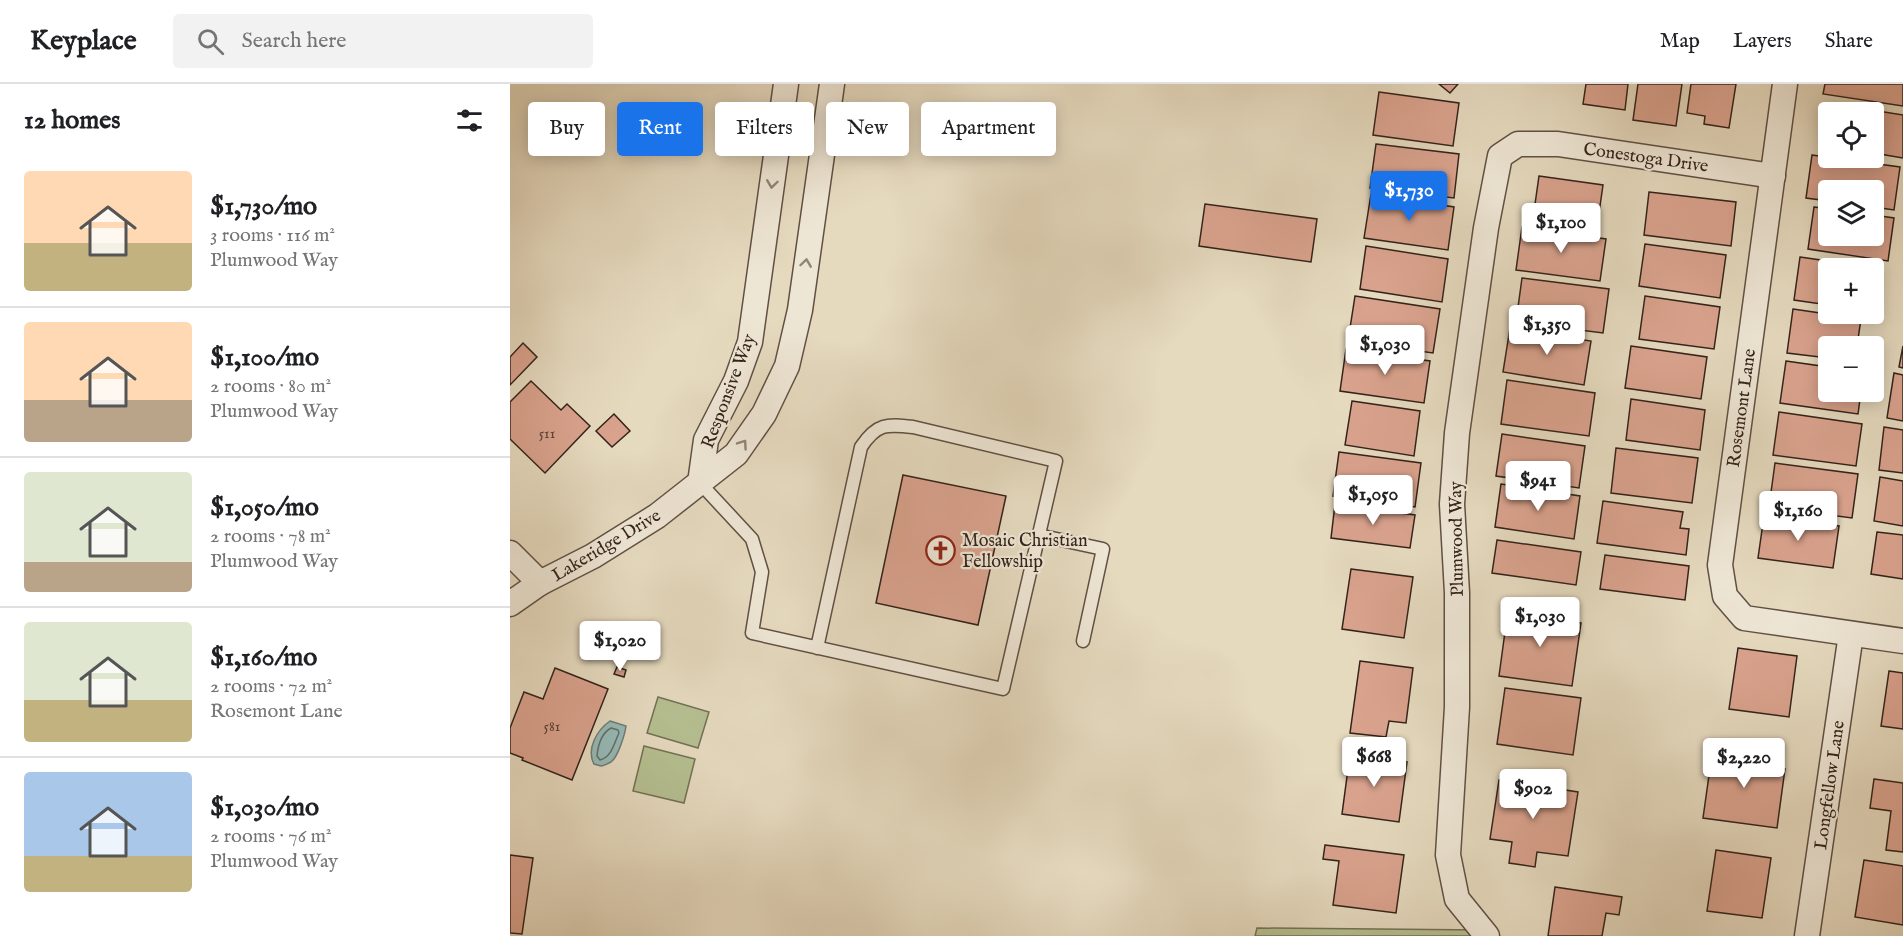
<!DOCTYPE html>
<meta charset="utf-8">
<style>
body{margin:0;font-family:"IM FELL English",serif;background:#f2f2f2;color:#202124;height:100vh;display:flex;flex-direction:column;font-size:22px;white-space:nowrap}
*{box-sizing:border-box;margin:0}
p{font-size:20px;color:#757577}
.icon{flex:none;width:33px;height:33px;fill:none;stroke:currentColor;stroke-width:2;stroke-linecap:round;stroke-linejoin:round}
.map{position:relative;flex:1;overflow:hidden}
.panel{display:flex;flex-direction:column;background:#fff;width:510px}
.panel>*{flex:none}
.banner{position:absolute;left:18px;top:18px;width:570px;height:54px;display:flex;gap:12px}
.fabs{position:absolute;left:1308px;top:18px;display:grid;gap:12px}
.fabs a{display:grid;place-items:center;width:66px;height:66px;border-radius:6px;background:#fff;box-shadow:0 3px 15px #0003;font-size:30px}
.price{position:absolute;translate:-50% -51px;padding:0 14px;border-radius:6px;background:#fff;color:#222;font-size:20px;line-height:39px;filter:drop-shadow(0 2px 3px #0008)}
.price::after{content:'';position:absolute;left:50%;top:36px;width:18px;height:14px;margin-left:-9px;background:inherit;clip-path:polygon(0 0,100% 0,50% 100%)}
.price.current{background:#1a73e8;color:#fff}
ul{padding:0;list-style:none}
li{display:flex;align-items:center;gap:18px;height:150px;padding:0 24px}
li+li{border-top:2px solid #e0e0e0}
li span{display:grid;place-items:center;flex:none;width:168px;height:120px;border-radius:6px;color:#555}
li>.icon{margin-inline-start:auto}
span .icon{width:72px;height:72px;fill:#fffc;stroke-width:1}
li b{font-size:26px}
h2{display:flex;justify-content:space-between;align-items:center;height:72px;padding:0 24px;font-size:26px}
.pill{padding:0 21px;border-radius:6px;background:#fff;box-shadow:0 3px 15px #0003;font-size:21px;line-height:54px}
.pill.current{background:#1a73e8;color:#fff}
header{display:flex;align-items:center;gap:36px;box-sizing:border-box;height:84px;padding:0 30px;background:#fff;border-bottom:2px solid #e0e0e0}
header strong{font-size:28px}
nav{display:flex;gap:33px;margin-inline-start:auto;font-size:21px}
.search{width:420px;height:54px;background:#f2f2f2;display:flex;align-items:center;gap:15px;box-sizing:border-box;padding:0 21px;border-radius:6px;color:#757577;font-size:22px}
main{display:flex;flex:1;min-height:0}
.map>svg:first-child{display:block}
</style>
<header>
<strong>Keyplace</strong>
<div class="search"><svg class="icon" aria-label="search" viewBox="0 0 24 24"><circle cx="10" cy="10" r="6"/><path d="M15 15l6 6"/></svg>Search here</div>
<nav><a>Map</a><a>Layers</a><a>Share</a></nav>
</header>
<main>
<section class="panel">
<h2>12 homes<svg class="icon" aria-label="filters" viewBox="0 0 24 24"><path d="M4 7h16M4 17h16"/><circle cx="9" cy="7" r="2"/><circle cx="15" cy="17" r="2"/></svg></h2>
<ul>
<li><span style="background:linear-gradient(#ffd9b3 60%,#c2b280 0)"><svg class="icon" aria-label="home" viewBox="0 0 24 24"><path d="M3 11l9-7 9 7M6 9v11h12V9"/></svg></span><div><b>$1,730/mo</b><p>3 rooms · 116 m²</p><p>Plumwood Way</p></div></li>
<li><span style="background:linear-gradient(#ffd9b3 65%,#b9a48a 0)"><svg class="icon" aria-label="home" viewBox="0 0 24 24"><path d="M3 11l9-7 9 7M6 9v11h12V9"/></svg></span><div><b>$1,100/mo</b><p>2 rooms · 80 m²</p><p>Plumwood Way</p></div></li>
<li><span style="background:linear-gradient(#dfe7d0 75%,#b9a48a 0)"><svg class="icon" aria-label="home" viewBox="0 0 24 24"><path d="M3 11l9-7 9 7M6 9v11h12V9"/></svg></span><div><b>$1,050/mo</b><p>2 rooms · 78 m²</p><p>Plumwood Way</p></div></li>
<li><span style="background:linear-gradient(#dfe7d0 65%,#c2b280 0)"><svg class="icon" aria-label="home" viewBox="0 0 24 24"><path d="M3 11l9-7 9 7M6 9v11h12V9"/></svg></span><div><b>$1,160/mo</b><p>2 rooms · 72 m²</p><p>Rosemont Lane</p></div></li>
<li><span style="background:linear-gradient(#a9c7e8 70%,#c2b280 0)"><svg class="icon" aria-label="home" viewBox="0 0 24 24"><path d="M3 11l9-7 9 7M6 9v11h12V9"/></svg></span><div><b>$1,030/mo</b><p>2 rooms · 76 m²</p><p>Plumwood Way</p></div></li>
</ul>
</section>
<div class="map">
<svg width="1393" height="852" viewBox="0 0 1393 852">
<rect width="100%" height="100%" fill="#e5d9be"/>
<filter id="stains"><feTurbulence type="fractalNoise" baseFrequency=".00333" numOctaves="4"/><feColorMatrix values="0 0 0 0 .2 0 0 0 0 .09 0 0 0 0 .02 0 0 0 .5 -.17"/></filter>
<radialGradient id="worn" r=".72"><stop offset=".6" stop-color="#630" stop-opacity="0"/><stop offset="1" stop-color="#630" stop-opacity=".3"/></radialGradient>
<!-- green -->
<g fill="#b5bf91" stroke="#747156" stroke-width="1.5">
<polygon points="148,613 199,628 188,664 137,649"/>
<polygon points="134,662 185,675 174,719 123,707"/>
<polygon points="747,844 973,846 976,852 745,852"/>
</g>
<!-- water -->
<path fill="#96b9b6" stroke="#6f7d78" stroke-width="1.5" d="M100 637 116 642C115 650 108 673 101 678 99 679 93 682 91 682L84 680C76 665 87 646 100 637Z"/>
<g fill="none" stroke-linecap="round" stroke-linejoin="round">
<!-- shore -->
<path stroke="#656e68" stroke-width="1.5" d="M101 644 108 646 109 649C104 659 102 673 90 676L87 672C88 661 92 649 101 644Z"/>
</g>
<!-- building -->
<g fill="#d9a28d" stroke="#34231b" stroke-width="1.5">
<polygon points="929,0 948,0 940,9"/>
<polygon points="1076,0 1118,0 1115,26 1073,20"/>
<polygon points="1128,0 1172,0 1166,42 1123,36"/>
<polygon points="1181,0 1226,0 1219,44 1194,40 1195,32 1177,29"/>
<polygon points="1315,0 1393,0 1393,22 1313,10"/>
<polygon points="869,8 949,19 943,62 863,51"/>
<polygon points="1318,19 1393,31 1393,74 1364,69 1364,28 1318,28 1318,62 1312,61"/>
<polygon points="866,60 949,70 944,114 860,104"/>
<polygon points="1302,71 1390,83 1384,126 1364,123 1364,106 1318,106 1318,117 1296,114"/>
<polygon points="1029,92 1093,101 1087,143 1023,134"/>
<polygon points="1139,108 1226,118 1221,162 1134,151"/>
<polygon points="861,110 944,123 938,166 854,154"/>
<polygon points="695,120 807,135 801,178 689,162"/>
<polygon points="1304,123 1318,125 1318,152 1364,152 1364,131 1384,134 1378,177 1298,165"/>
<polygon points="1012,143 1096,155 1090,197 1006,186"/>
<polygon points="1135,160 1216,171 1210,214 1129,202"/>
<polygon points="856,162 938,175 932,218 850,205"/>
<polygon points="1290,173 1373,185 1367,228 1364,227 1364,184 1318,184 1318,221 1284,216"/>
<polygon points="1012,194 1099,205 1093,249 1006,238"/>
<polygon points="845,212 930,225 923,269 838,257"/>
<polygon points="1135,212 1210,223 1204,265 1129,255"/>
<polygon points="1283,225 1351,235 1347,262 1318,262 1318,274 1277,269"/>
<polygon points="1000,244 1081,257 1074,301 993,288"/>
<polygon points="13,259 27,273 0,301 0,273"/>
<polygon points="1121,262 1197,273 1191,315 1115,304"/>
<polygon points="1393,262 1393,284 1389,283"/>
<polygon points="836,265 920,277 914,319 830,307"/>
<polygon points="1276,277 1318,283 1318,308 1351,308 1348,330 1270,319"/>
<polygon points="1384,289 1393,291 1393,337 1377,334"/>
<polygon points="997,296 1085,309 1079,352 991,340"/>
<polygon points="21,297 51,326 57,320 80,342 35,389 0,355 0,318"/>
<polygon points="1121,315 1195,326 1190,366 1116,356"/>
<polygon points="842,317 910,327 904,372 835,361"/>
<polygon points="1269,328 1352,340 1346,382 1263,371"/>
<polygon points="104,330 120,347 102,363 86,347"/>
<polygon points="1374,343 1393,346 1393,389 1369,386"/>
<polygon points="992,350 1075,362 1069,404 986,392"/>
<polygon points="1106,364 1188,374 1182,419 1101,409"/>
<polygon points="829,368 911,379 905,423 823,412"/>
<polygon points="1265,379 1348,390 1342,434 1259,423"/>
<polygon points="393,391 496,412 468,541 366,519"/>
<polygon points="1370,393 1393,397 1393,442 1364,437"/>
<polygon points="991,400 1070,412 1064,455 985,443"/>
<polygon points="1093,417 1173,428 1170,444 1179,445 1176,471 1087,459"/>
<polygon points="825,420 905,431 900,464 821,454"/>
<polygon points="1254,432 1329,442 1323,484 1248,474"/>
<polygon points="1367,448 1393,451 1393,495 1361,490"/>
<polygon points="987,456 1071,468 1066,501 982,489"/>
<polygon points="1095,471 1179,482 1175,516 1090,505"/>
<polygon points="841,485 903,493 894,554 832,545"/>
<polygon points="1019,522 1044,525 1043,535 1071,539 1062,602 989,592 997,533 1017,536"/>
<polygon points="1228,564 1287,572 1279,633 1219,625"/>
<polygon points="850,577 903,584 896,639 879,637 876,653 840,649"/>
<polygon points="107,583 116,586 114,593 104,590"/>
<polygon points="45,584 98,605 62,696 12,676 13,674 0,669 0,644 14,608 33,615"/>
<polygon points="1379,587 1393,589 1393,645 1371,642"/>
<polygon points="995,604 1071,614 1063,671 987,660"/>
<polygon points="1232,663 1258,666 1256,682 1275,685 1267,744 1193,734 1202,670 1230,674"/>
<polygon points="840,670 897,678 889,738 832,730"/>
<polygon points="1364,695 1393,699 1393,768 1376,766 1381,727 1360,724"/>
<polygon points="989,696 1068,708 1058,772 1027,768 1025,783 999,779 1002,758 980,755"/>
<polygon points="815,761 894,771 886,829 823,821 829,777 813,775"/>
<polygon points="1206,766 1261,774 1252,834 1197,827"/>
<polygon points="0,771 23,774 12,850 0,849"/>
<polygon points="1354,776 1393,782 1393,841 1345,833"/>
<polygon points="1045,803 1112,813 1109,831 1096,829 1092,852 1038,852"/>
</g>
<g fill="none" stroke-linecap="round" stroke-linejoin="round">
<defs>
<g id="service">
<path d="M190 399 242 455 252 488 242 549 493 605 546 377 403 343C377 340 367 339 351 363L307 564"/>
<polyline points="528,451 593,465 573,557"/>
</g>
<g id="minor">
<polyline points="1275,0 1210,481 1215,512 1234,534 1393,557"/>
<polyline points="190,399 196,356 226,297 240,258 276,0"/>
<polyline points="0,469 30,499"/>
<polyline points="0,520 30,499 83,472 147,432 226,370 254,330 277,282 290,226 322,0"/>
<polyline points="977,852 947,815 938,771 947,623 947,509 942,420 947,349 976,144 990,72 1008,60 1048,60 1263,92"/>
<polyline points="1297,852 1341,550"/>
</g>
</defs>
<!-- service casing -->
<use href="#service" stroke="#605044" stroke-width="15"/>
<!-- minor casing -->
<use href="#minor" stroke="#605044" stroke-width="27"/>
<!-- service -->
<use href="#service" stroke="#eee6d5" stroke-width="12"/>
<!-- minor -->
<use href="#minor" stroke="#eee6d5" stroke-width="24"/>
</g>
<!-- one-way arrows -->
<defs><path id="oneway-chevron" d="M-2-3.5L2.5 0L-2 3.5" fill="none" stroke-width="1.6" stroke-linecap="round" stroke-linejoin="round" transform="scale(1.5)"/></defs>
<g stroke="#918478">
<use href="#oneway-chevron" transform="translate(262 100) rotate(98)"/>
<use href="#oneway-chevron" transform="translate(296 179) rotate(-82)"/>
<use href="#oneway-chevron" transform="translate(233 360) rotate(-55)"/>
</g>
<!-- icons -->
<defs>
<symbol id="church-ring" viewBox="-11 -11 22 22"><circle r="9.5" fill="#eee6d5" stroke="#8f2418" stroke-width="1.5"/><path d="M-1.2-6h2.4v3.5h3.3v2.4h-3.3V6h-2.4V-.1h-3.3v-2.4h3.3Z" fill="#8f2418"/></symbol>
</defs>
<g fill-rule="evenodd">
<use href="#church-ring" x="414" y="450" width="33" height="33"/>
</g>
<g text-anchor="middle" stroke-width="4.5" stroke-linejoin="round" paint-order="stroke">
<!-- number labels -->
<g font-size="15" fill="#5d4338">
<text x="37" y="354">511</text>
<text x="42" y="647">581</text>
</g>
<!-- street labels -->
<g font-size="18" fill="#34231b" stroke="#eee6d5">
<text transform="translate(1136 73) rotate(8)" y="6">Conestoga Drive</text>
<text transform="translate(218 307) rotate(-69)" y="6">Responsive Way</text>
<text transform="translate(1231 324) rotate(-82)" y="6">Rosemont Lane</text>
<text transform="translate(946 455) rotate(-91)" y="6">Plumwood Way</text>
<text transform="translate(96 461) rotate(-31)" y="6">Lakeridge Drive</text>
<text transform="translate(1319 701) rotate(-82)" y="6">Longfellow Lane</text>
</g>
<!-- poi labels -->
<g font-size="18" fill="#34231b" stroke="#eee6d5" text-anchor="start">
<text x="452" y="462">Mosaic Christian<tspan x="452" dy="21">Fellowship</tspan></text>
</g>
</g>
<rect width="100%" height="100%" filter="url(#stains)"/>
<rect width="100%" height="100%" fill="url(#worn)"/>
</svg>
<div class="fabs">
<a><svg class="icon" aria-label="locate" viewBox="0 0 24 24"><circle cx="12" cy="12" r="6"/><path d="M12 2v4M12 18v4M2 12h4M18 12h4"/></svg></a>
<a><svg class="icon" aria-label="layers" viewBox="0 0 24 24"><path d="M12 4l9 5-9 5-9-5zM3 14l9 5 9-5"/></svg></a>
<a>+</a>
<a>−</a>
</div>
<b class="price current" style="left:899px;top:138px">$1,730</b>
<b class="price" style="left:1051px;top:170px">$1,100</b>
<b class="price" style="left:1037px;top:272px">$1,350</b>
<b class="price" style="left:875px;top:292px">$1,030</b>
<b class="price" style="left:1028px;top:428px">$941</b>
<b class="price" style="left:863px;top:442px">$1,050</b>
<b class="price" style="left:1288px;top:458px">$1,160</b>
<b class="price" style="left:1030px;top:564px">$1,030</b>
<b class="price" style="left:110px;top:588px">$1,020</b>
<b class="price" style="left:864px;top:704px">$668</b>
<b class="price" style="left:1234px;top:705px">$2,220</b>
<b class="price" style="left:1023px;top:736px">$902</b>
<div class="banner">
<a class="pill">Buy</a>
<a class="pill current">Rent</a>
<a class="pill">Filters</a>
<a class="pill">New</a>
<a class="pill">Apartment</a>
</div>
</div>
</main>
